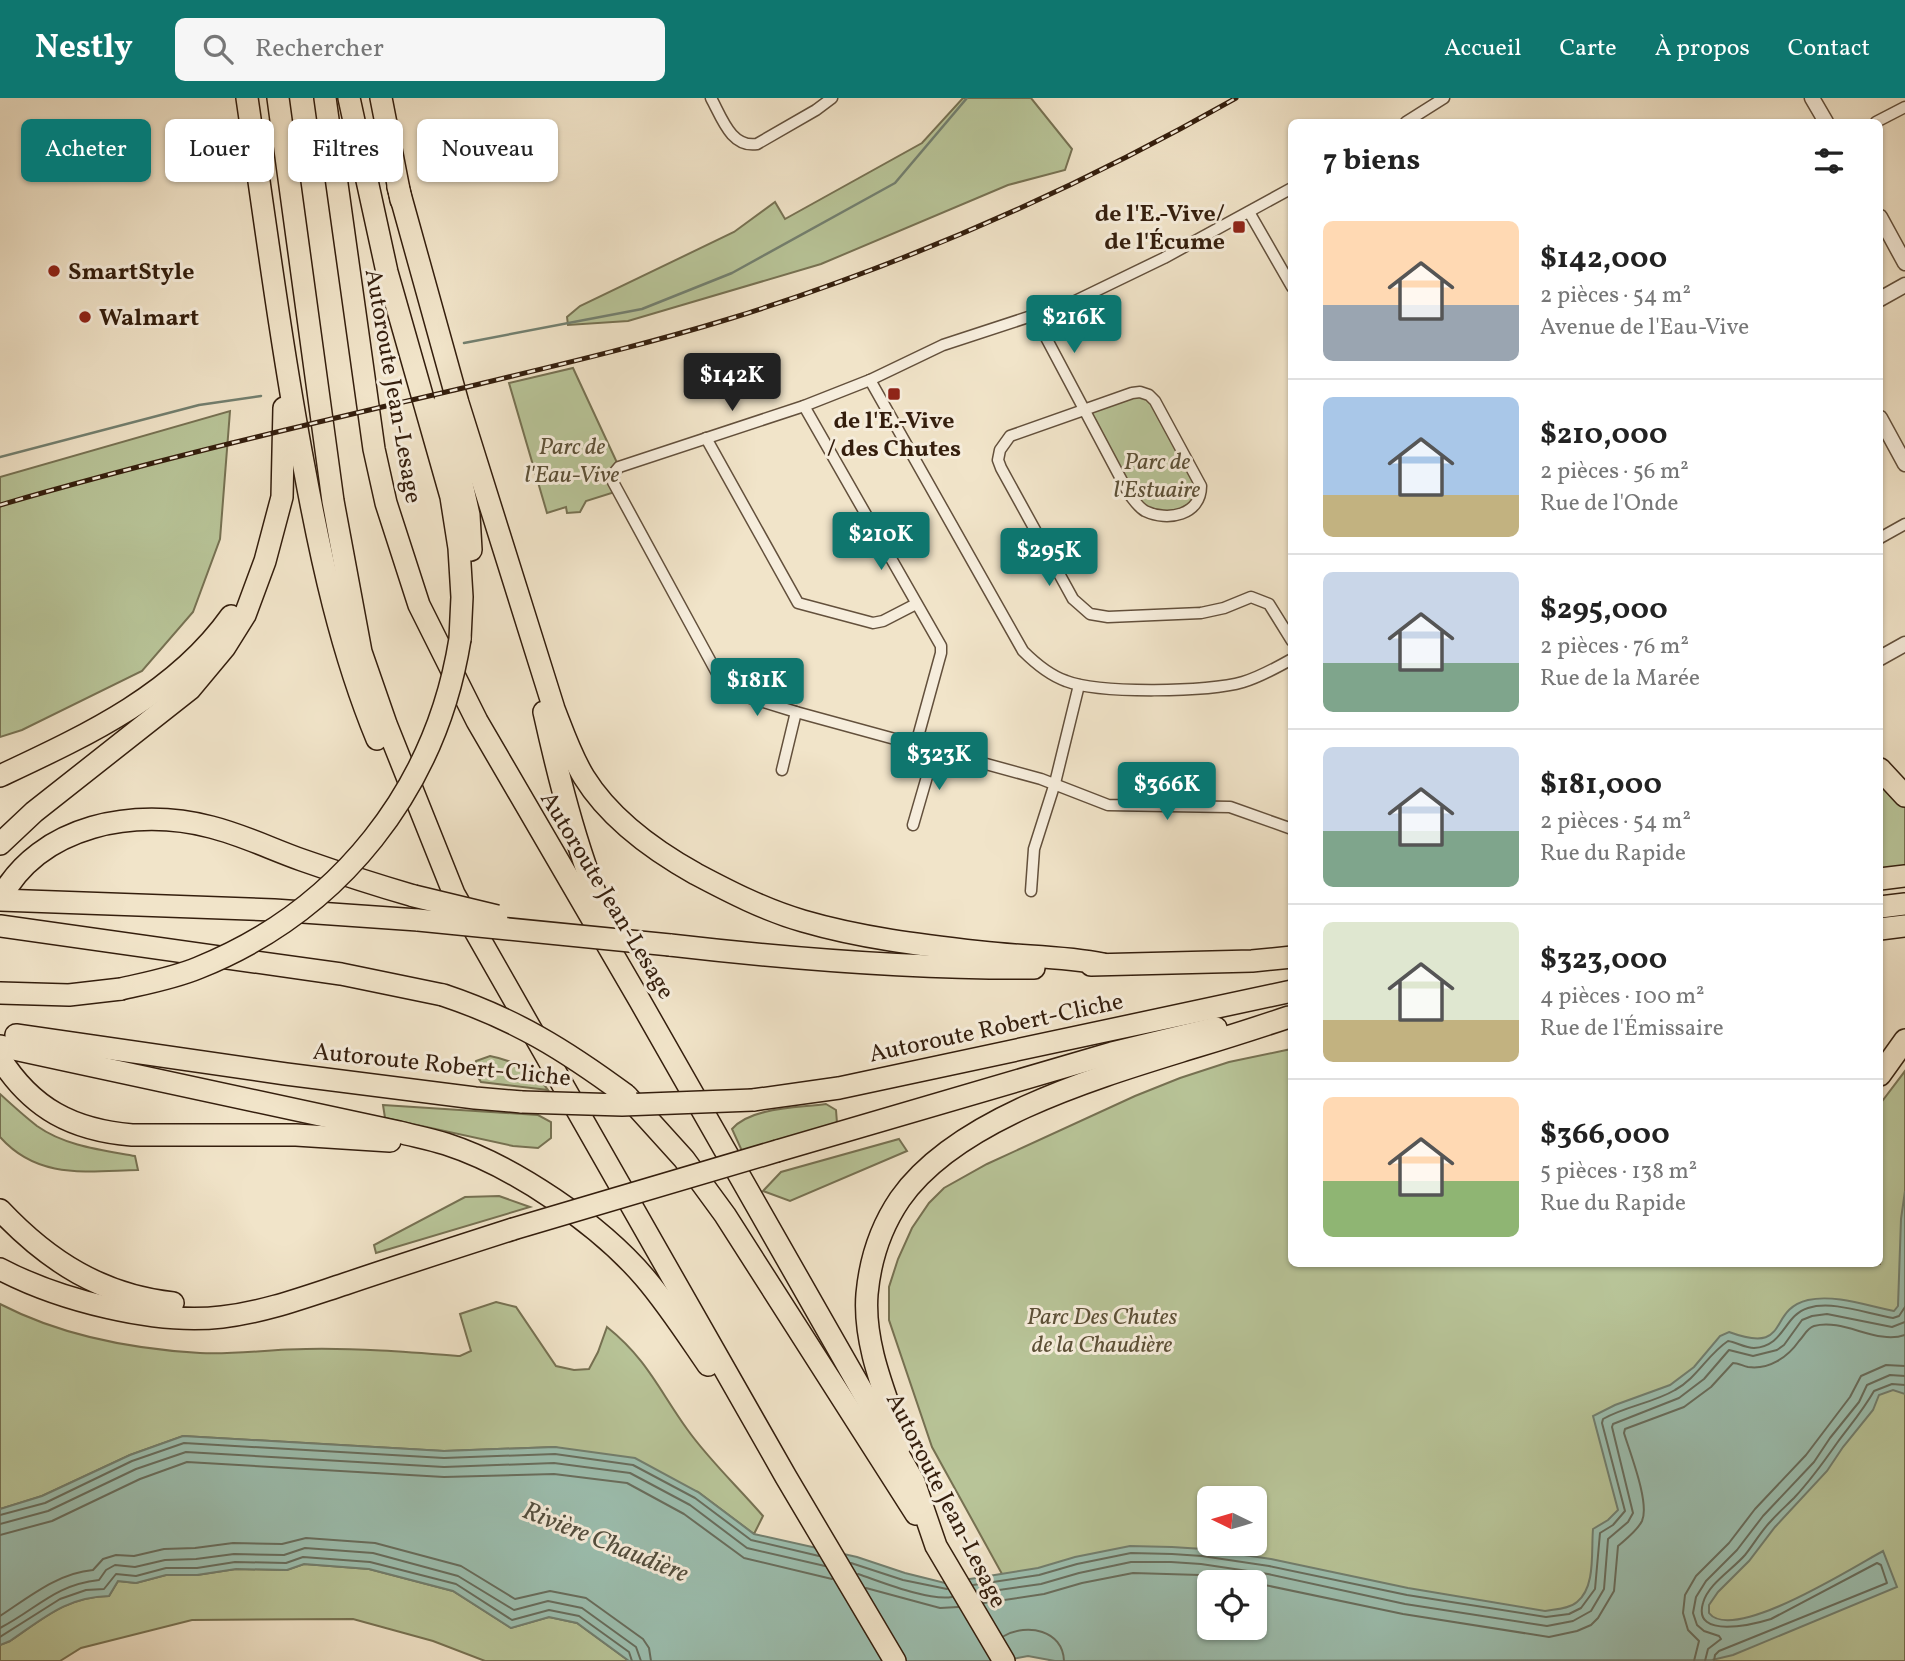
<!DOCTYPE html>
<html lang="fr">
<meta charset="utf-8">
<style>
body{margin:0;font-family:Vollkorn,serif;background:#f6f6f6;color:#222;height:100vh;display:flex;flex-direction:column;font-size:26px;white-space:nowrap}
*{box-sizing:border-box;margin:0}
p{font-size:23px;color:#767676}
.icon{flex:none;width:38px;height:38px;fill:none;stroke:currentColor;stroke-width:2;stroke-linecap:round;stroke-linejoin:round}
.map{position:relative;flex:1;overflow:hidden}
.panel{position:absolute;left:1288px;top:21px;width:595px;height:1148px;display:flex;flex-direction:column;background:#fff;border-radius:10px;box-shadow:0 2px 5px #0004}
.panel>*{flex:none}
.banner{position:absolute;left:21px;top:21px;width:665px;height:63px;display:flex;gap:14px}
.needle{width:46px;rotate:275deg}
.fabs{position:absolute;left:1197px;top:1388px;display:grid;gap:14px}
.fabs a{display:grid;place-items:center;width:70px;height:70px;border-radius:10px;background:#fff;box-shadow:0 2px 5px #0004;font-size:35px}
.price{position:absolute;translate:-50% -60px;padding:0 16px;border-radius:7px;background:#0f766e;color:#fff;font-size:23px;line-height:46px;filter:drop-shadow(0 2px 4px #0008)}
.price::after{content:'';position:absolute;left:50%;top:42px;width:21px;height:16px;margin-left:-10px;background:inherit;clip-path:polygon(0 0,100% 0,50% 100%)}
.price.current{background:#222;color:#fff}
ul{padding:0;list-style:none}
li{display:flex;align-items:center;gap:21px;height:175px;padding:0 35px}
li+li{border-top:2px solid #e0e0e0}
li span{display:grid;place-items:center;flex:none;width:196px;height:140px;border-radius:10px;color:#555}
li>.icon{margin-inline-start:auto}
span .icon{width:84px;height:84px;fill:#fffc;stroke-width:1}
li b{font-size:30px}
h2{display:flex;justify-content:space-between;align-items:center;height:84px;padding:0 35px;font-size:30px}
.chip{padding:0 24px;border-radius:10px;background:#fff;box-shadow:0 2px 5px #0004;font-size:24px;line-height:63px}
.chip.current{background:#0f766e;color:#fff}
header{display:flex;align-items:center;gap:42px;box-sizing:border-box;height:98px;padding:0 35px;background:#0f766e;color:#fff}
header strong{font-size:33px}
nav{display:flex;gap:38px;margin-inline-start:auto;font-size:24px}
.search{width:490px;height:63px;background:#f6f6f6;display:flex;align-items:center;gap:18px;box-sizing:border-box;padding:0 24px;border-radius:10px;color:#767676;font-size:26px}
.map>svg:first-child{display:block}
</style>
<header>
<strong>Nestly</strong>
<div class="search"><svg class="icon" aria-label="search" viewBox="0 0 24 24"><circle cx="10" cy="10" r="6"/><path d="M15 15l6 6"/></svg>Rechercher</div>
<nav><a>Accueil</a><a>Carte</a><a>À propos</a><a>Contact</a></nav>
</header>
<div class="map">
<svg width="1905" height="1563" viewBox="0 0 1905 1563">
<rect width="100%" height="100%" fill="#f1e4c9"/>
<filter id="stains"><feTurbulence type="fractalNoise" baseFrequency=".00286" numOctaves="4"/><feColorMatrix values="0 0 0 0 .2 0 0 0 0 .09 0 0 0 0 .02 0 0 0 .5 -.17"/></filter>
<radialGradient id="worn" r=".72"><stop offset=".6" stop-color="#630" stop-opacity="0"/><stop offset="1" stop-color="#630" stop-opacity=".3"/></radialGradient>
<!-- green -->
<g fill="#b8c498" stroke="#767152" stroke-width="2" fill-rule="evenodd">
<polygon points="963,0 1031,0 1072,51 1065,72 1008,87 821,166 628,223 568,227 567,219 580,208 734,134 775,104 785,121 922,45"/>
<polygon points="573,270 619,369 618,393 586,403 580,414 567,415 566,409 547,415 509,285"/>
<polygon points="1132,295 1149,297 1201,398 1171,417 1137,407 1086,312"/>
<polygon points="230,313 220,441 193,514 142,573 22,632 0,639 0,379"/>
<polygon points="1880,671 1905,698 1905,778 1880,781"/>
<path d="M1291 951 1292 1166H1880V1006L1905 973V1563H1050L932 1349 889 1222V1189L898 1161 912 1130 929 1105 944 1090 987 1066 1135 998 1180 980 1229 964ZM1209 1400H1255V1446H1209ZM1209 1484H1255V1530H1209Z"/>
<path d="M490 958C511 962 536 973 548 992L481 984 474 973 476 963Z"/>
<path d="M0 996C12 1007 24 1018 37 1028 65 1048 102 1052 135 1058L138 1072C87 1073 38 1082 0 1039Z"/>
<path d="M826 1006 836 1012 837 1025 742 1053 732 1031C751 1009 798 1010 826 1006Z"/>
<polygon points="383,1007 538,1017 551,1024 551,1040 538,1050 513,1048 385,1020"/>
<polygon points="899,1041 907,1053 790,1103 763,1093 781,1074"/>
<polygon points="499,1098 530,1109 376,1155 374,1147 465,1099"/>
<path d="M496 1204 516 1209 556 1268 574 1272 589 1271 598 1254 607 1229C647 1261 659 1292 687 1331 709 1362 738 1389 763 1418L754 1436 698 1394 555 1349 444 1353 183 1338 130 1357 42 1398 0 1411V1206C60 1237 132 1251 200 1255 235 1257 271 1251 306 1251 358 1250 408 1254 460 1258L471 1253 460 1216Z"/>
<path d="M304 1466 369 1471 453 1493 511 1530 549 1519 577 1525 629 1563H485L433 1543 353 1521 192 1522 81 1550 60 1563H0V1547L10 1543C44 1520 66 1499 109 1498L118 1483 136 1485 166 1477H197L236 1471 287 1472Z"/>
</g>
<!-- water -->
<path fill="#9cbfb0" stroke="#727f6f" stroke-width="2" fill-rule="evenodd" d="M1905 1093V1296L1893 1292 1879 1297 1873 1312 1843 1349 1827 1373 1775 1429 1749 1463 1718 1494 1709 1507V1515C1733 1546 1855 1468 1883 1453L1897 1489 1733 1557 1712 1562 1055 1563 1028 1558 1002 1563H629L577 1525 549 1519 511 1530 453 1493 369 1471 304 1466 287 1472 236 1471 197 1477H166L136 1485 118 1483 109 1498C66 1499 44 1520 10 1543L0 1547V1411L42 1398 130 1357 183 1338 444 1353 555 1349 635 1360 698 1394 754 1436 857 1459 905 1475 945 1485 1038 1470 1075 1459 1130 1448 1172 1449 1203 1451 1271 1461 1408 1490 1545 1513C1555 1511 1569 1511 1577 1504 1596 1489 1591 1453 1593 1431L1608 1422 1618 1412 1593 1318 1615 1307 1670 1287 1694 1269 1720 1238 1729 1234C1792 1257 1766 1212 1808 1202 1835 1196 1868 1208 1894 1213L1898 1208 1901 1121ZM1209 1484H1255V1530H1209Z"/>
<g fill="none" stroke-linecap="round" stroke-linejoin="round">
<!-- shore -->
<g stroke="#686e5e" stroke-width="2">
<polyline points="0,1417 45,1405 132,1363 184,1345 444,1360 555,1356 633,1367 695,1400 751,1442 819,1458"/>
<polyline points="0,1426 48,1413 136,1371 186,1354 444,1369 554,1365 630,1375 690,1407 747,1450 825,1468"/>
<polyline points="0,1437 52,1423 140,1381 187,1364 444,1379 554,1376 627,1385 684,1416 744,1460 832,1481"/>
<polyline points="851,1465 903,1482 947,1491"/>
<path d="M858 1476C882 1484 928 1503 952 1499"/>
<path d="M1255 1485 1403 1516 1549 1539 1577 1533 1591 1527 1598 1520 1614 1493 1618 1448C1626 1441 1637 1433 1642 1423 1650 1405 1630 1355 1624 1335L1625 1331 1684 1309 1711 1289 1733 1265C1738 1265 1743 1268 1748 1269 1769 1272 1788 1259 1799 1243 1804 1238 1807 1230 1814 1228 1844 1220 1876 1247 1905 1237"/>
<path d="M973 1487 1039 1477 1077 1466 1131 1455 1172 1456 1202 1458 1269 1468 1407 1497 1546 1519 1569 1516 1581 1510 1595 1491 1600 1435 1613 1427 1625 1413 1602 1325 1603 1321C1626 1308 1653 1305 1675 1292 1697 1280 1708 1256 1728 1243 1736 1244 1745 1250 1754 1250 1785 1248 1783 1218 1808 1210 1833 1202 1867 1216 1893 1220L1899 1218 1905 1209"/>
<polyline points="866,1490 940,1510 958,1509"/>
<polyline points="978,1495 1041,1486 1079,1475 1131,1464 1171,1464 1201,1466 1268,1476 1405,1506 1547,1528 1573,1523 1591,1513 1604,1491 1608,1441 1628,1424 1633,1415 1612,1329 1613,1326 1679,1300 1704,1281 1729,1252 1753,1258 1777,1252 1784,1247 1802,1222 1812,1218 1827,1216 1892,1229 1905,1224"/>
<polyline points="984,1505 1044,1496 1082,1485 1133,1475 1200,1477 1249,1484"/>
<path d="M0 1518C29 1499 58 1475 93 1472L103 1461 116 1457 134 1458 164 1451 195 1450 233 1445 282 1446 306 1440 375 1445 461 1468 515 1501 550 1493 586 1500 643 1541 649 1550 651 1563"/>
<path d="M0 1530C37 1511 54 1487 99 1482L106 1472 115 1467 135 1469 165 1462 196 1461 234 1456 284 1457 305 1450 373 1455 458 1478 514 1512 548 1503 582 1510 636 1549 641 1563"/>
<path d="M1004 1538C1027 1525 1063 1532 1064 1563"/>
<polyline points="0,1539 60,1501 86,1492 104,1491 116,1476 136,1478 166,1470 197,1470 235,1464 286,1465 303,1459 370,1464 456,1486 512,1522 549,1512 579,1518 629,1554 632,1563"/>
<polyline points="1694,1563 1699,1543 1688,1532 1683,1515 1685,1497 1696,1478 1729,1445 1755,1411 1806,1357 1850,1299 1861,1278 1886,1267 1905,1268"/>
<polyline points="1705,1563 1708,1551 1721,1541 1719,1538 1704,1533 1697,1527 1693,1515 1696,1499 1706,1483 1737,1452 1763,1418 1814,1364 1830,1340 1859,1304 1867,1287 1890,1277 1905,1278"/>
<path d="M1714 1563 1715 1557 1719 1553 1887 1485 1881 1467 1877 1465 1771 1521C1755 1526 1692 1542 1703 1505 1708 1486 1732 1472 1745 1457 1754 1446 1761 1433 1771 1423 1778 1415 1786 1408 1794 1400 1810 1383 1823 1365 1837 1345 1851 1326 1862 1314 1874 1293L1892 1286 1905 1287"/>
</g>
<!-- stream -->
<g stroke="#727f6f" stroke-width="2.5">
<polyline points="464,245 642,211 732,175 895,85 967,0"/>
<polyline points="0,359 199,307 261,298"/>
</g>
<defs>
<g id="minor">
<path d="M711 0C722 20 731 50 757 46L816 12 832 0"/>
<polyline points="1406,24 1444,0"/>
<polyline points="1876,24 1905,9"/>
<polyline points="1292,90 1164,160 1071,205 943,247 870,282 804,308 619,369 614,375 613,384 724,588 731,594 796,614 1041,681 1108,707 1230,709 1292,731"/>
<polyline points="1249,114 1292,189"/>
<path d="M1034 217 1129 396C1134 402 1138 409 1145 413 1168 424 1201 417 1201 388L1155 303 1149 297 1140 294 1132 295 1010 338 1000 352 998 362 1001 370 1073 501 1090 516 1108 519 1201 515 1224 510 1251 499 1269 506 1292 543"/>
<path d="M870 282 1023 553C1036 566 1049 577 1066 583 1099 596 1209 594 1243 584 1260 579 1276 570 1292 561"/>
<polyline points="804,308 941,548 941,555 916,646"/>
<polyline points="706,340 798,505 873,525 883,523 916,506"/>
<polyline points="1880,440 1905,426"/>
<polyline points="782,672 796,614"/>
<polyline points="913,727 935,651"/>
<polyline points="1031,793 1034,751 1055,685 1079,587"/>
</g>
<g id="tertiary">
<polyline points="1812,0 1826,24"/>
<polyline points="1880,119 1905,165"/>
<polyline points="1880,201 1905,187"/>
<polyline points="1880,320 1905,366"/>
<polyline points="1880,560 1905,546"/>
</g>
<g id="motorway">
<path d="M247 0C265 123 281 246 304 369 321 461 341 554 377 641"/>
<polyline points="278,0 333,403 361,554 386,626 454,796 786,1379 895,1563"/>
<polyline points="325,0 374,351 386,405 419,507 477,623 640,903 914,1384 936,1448 1004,1563"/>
<polyline points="349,0 387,174 451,399 459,450 462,499 460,541"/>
<polyline points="381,0 401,102"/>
<path d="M398 89 458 305 554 611C563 634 571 658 584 679 610 721 653 752 696 776 730 794 765 812 803 823 861 840 921 847 981 854 1022 859 1062 858 1103 866"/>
<polyline points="444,305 469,417 471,452"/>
<path d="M544 614C560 686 580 764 610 831"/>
<polyline points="1880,671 1905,698"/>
<path d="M0 678C85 638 175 597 231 518"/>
<polyline points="0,746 34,714 190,591 225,549 245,517 265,463 282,399 284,310"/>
<polyline points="1880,781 1905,778"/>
<path d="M0 801C40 726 136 709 211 729 243 737 271 751 302 762 339 775 376 787 414 798"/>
<polyline points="0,802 274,812 418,822"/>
<polyline points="1880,809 1905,806"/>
<polyline points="0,828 341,876 443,897"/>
<polyline points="1880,831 1905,828"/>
<path d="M670 847C791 861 912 871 1034 870"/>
<polyline points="1091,867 1252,863 1292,859"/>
<polyline points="0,895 69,897 121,891"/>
<polyline points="16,937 286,976 475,1000 522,1004"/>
<path d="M0 948 399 1034C414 1038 430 1041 446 1046 514 1068 599 1126 645 1180 668 1207 688 1238 708 1267"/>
<path d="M0 960C32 1011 73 1032 132 1037H296L390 1043"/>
<polyline points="1880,977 1905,942"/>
<polyline points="627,998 684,1061 725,1117 916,1416"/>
<polyline points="753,1002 839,990 1292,893"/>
<polyline points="777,1053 1112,955 1216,930"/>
<path d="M0 1112C49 1164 102 1197 173 1205"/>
<path d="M0 1171C59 1202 155 1227 222 1219 265 1214 305 1199 345 1186 401 1167 457 1149 513 1131"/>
<path d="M902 1345C886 1297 863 1247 867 1196 870 1163 881 1129 900 1101 958 1018 1105 977 1198 948 1228 939 1259 929 1289 919"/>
</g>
</defs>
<!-- minor casing -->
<use href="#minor" stroke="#63503c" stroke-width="13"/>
<!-- tertiary casing -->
<use href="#tertiary" stroke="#63503c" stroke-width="17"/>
<!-- motorway casing -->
<use href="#motorway" stroke="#341e0d" stroke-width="24"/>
<!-- minor -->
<use href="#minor" stroke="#f6eddc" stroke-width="10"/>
<!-- tertiary -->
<use href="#tertiary" stroke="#f6eddc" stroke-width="14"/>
<!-- motorway -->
<use href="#motorway" stroke="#f1e4c9" stroke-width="21"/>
<defs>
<path id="rail" d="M0 407C147 364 296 329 446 294 541 271 638 249 732 220 908 165 1076 91 1236 0"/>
</defs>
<!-- rail casing -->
<use href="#rail" stroke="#341e0d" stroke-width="5"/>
<!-- rail -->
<use href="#rail" stroke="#f6eddc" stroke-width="2.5" stroke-dasharray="8" stroke-linecap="butt"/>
<defs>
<g id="motorway-bridge">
<polyline points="414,798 497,818"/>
<polyline points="418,822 670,847"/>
<path d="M121 891C147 885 174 880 198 870 340 813 436 691 460 541"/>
<path d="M443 897C515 921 565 952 626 997"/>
<polyline points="522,1004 622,1007 753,1002"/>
<polyline points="513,1131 777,1053"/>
</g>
</defs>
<!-- motorway-bridge casing -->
<use href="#motorway-bridge" stroke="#341e0d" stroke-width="24" stroke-linecap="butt"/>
<!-- motorway-bridge -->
<use href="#motorway-bridge" stroke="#f1e4c9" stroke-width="21"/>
</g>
<!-- markers -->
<g fill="#8f2418" stroke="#f6eddc" stroke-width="2.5">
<rect x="1232" y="122" width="14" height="14" rx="3.5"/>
<circle cx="54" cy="173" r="7"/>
<circle cx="85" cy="219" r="7"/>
<rect x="887" y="289" width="14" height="14" rx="3.5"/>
</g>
<g text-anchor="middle" stroke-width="6" stroke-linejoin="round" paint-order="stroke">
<!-- poi labels -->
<g font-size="24" font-weight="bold" fill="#341e0d" stroke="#f6eddc" text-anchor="start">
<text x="1225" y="123" text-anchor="end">de l'E.-Vive/<tspan x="1225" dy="28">de l'Écume</tspan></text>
<text x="68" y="181">SmartStyle</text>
<text x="99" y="227">Walmart</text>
<text x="894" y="330" text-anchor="middle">de l'E.-Vive<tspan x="894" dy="28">/ des Chutes</tspan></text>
</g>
<!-- street labels -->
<g font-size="24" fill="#341e0d" stroke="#f6eddc">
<text transform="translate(394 288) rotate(80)" y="8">Autoroute Jean-Lesage</text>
<text transform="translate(608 797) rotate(59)" y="8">Autoroute Jean-Lesage</text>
<text transform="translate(996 929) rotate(-12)" y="8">Autoroute Robert-Cliche</text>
<text transform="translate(442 966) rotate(6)" y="8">Autoroute Robert-Cliche</text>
<text transform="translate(947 1402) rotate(63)" y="8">Autoroute Jean-Lesage</text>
</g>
<!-- park labels -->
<g font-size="24" font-style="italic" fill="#5c5037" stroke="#f6eddc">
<text x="572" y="356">Parc de<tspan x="572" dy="28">l'Eau-Vive</tspan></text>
<text x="1157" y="371">Parc de<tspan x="1157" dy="28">l'Estuaire</tspan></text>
<text x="1102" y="1226">Parc Des Chutes<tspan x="1102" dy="28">de la Chaudière</tspan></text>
</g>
<!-- water labels -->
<g font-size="26" font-style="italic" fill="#534e3e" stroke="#f6eddc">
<text transform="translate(606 1443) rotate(22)" y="9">Rivière Chaudière</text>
</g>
</g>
<rect width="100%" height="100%" filter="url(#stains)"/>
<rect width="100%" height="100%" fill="url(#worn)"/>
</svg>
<div class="fabs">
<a><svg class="needle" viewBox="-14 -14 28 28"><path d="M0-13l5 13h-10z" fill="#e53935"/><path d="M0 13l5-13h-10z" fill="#767676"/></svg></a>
<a><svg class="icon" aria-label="locate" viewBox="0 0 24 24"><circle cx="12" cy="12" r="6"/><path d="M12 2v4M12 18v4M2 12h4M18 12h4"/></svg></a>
</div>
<b class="price" style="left:1074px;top:257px">$216K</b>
<b class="price current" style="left:732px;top:315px">$142K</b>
<b class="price" style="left:881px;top:474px">$210K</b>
<b class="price" style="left:1049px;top:490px">$295K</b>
<b class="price" style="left:757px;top:620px">$181K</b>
<b class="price" style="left:939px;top:694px">$323K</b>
<b class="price" style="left:1167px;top:724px">$366K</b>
<div class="banner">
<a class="chip current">Acheter</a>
<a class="chip">Louer</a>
<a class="chip">Filtres</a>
<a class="chip">Nouveau</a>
</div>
<section class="panel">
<h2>7 biens<svg class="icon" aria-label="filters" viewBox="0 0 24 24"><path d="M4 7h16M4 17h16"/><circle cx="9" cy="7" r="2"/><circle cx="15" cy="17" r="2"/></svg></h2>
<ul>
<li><span style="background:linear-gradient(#ffd9b3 60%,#9aa5b1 0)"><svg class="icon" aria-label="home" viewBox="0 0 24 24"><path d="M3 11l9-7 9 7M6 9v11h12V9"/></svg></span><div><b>$142,000</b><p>2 pièces · 54 m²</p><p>Avenue de l'Eau-Vive</p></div></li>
<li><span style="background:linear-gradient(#a9c7e8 70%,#c2b280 0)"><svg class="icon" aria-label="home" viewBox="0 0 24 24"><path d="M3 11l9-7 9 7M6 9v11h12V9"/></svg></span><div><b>$210,000</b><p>2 pièces · 56 m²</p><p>Rue de l'Onde</p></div></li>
<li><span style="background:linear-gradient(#c9d6e8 65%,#7fa58c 0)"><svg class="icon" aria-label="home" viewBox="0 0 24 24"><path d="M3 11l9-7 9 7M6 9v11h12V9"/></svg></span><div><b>$295,000</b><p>2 pièces · 76 m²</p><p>Rue de la Marée</p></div></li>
<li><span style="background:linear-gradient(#c9d6e8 60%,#7fa58c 0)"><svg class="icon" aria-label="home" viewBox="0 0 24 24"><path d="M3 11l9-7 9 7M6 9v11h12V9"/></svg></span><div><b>$181,000</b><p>2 pièces · 54 m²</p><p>Rue du Rapide</p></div></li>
<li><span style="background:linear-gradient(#dfe7d0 70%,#c2b280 0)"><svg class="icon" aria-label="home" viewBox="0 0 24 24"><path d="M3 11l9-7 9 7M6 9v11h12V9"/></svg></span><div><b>$323,000</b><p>4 pièces · 100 m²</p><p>Rue de l'Émissaire</p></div></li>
<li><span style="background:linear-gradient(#ffd9b3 60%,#8fb573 0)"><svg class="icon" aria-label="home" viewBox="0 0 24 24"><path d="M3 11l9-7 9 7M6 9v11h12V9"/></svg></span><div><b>$366,000</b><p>5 pièces · 138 m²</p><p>Rue du Rapide</p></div></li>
</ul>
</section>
</div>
